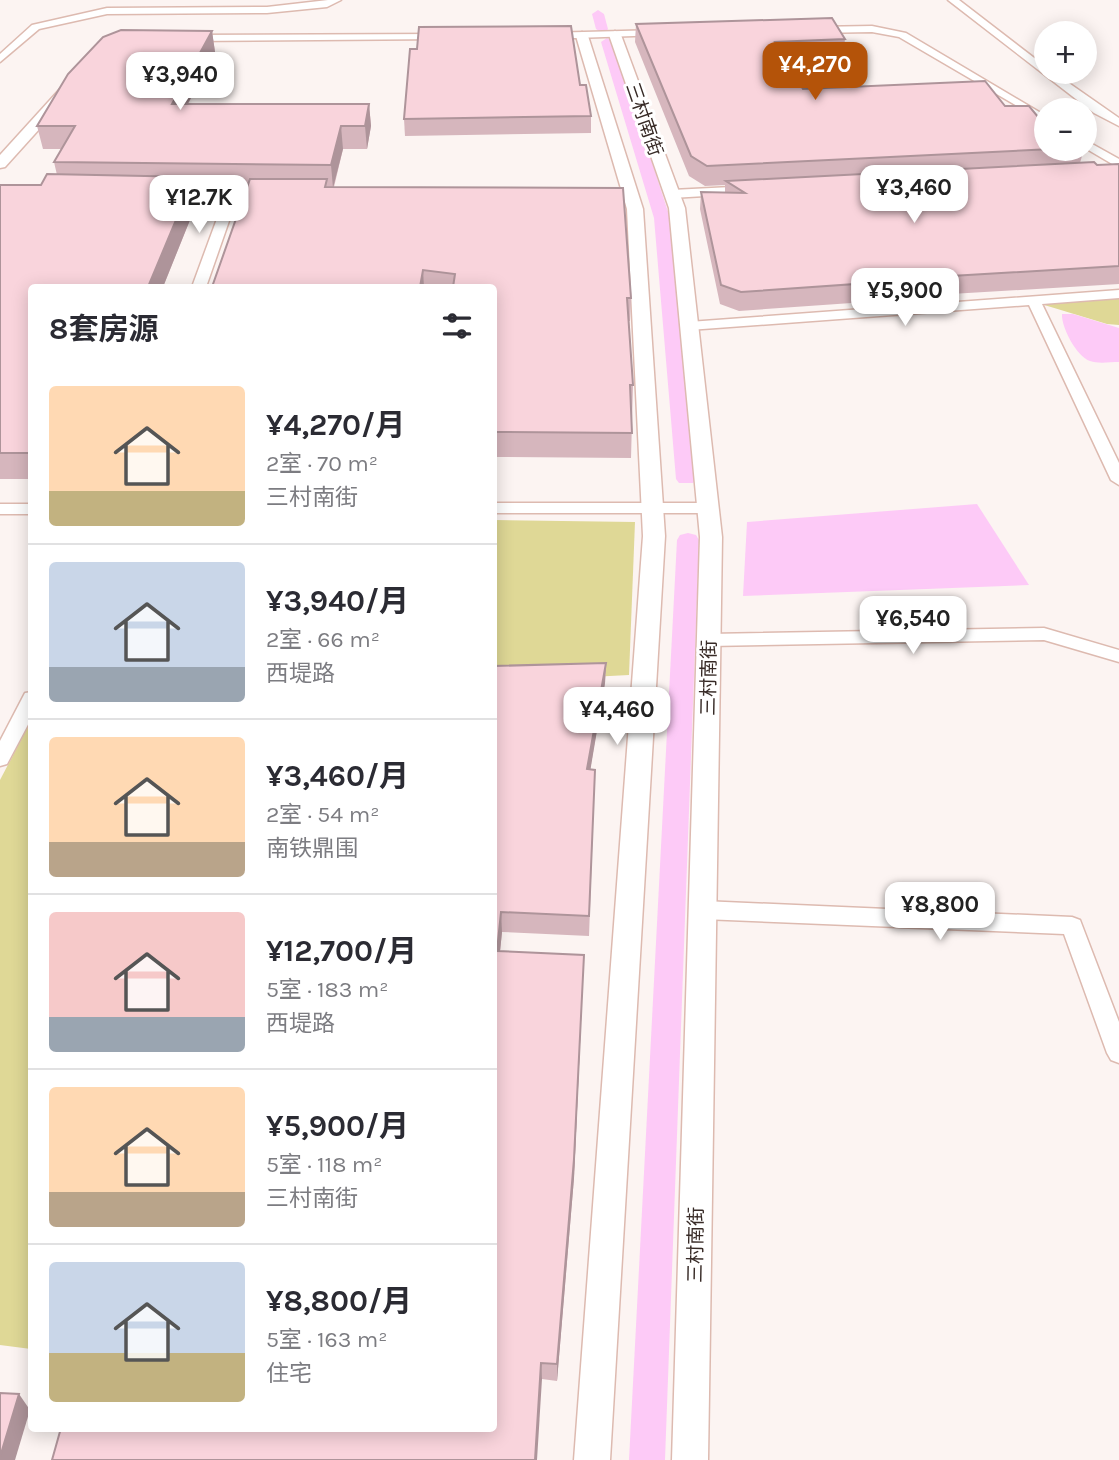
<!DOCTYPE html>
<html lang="zh">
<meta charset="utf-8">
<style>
body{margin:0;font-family:Karla,"Noto Sans SC",sans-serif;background:#f7f7f7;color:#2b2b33;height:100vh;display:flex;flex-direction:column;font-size:26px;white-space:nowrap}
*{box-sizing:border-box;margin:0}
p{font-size:23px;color:#7c7c81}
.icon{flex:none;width:38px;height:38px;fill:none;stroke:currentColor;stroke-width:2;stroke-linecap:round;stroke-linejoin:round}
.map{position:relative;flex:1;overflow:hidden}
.details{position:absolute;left:28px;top:284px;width:469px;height:1148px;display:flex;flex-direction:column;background:#fff;border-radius:7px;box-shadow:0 4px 18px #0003}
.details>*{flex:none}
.buttons{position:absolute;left:1034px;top:21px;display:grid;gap:14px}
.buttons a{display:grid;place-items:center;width:63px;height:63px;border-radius:50%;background:#fff;box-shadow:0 4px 18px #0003;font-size:35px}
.price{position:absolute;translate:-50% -60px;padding:0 16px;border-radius:14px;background:#fff;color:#222;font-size:23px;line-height:46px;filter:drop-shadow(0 2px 4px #0008)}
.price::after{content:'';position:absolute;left:50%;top:42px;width:21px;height:16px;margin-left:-10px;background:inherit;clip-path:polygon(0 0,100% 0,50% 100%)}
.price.selected{background:#b45309;color:#fff}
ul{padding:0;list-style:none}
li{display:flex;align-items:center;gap:21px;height:175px;padding:0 21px}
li+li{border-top:2px solid #e1e1e2}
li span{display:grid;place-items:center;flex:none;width:196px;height:140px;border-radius:7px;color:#555}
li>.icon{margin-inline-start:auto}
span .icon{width:84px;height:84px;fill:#fffc;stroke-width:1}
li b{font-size:30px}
h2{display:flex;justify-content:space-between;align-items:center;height:84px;padding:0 21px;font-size:30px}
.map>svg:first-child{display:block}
</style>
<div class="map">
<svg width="1119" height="1460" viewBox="0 0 1119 1460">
<rect width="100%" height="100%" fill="#fcf4f2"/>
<!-- green -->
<g fill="#dfd896">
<polygon points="1119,297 1119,325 1107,324 1041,304"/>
<polygon points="494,520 635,522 629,675 494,682"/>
<polygon points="31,721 31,1349 0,1345 0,780"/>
</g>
<!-- water -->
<g fill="#fdcaf7">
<path d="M1062 314H1073L1119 328V362C1110 362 1098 364 1090 361 1077 357 1061 327 1062 314Z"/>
<polygon points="977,504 1029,585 743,596 747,522"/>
</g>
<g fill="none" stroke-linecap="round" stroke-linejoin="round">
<!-- canal -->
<g fill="#fdcaf7" fill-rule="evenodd">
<polygon points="598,10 604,14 608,29 606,32 602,33 596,29 592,14"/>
<polygon points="607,38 613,42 670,218 696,479 693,483 679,483 676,479 654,218 601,42"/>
<polygon points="688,533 696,535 699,540 665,1460 629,1460 677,540 680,535"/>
</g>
<defs>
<g id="minor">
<polygon points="328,0 341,0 327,7 267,13 107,14 39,29 0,62 0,54 32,25 107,8 267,7"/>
<polygon points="948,0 959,0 1046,67 1046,72 1053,72 1119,118 1119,126 1094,113"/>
<polygon points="872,26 906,33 1046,116 1046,123 899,37 872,32 815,33 810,30 815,27"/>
<polygon points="659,30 664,33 663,35 546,39 541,36 546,33"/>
<polygon points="442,34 446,35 446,39 189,41 184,38 189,35"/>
<polygon points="1085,140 1119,159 1119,168 1085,148"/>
<polygon points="751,186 757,190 755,193 672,198 666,194 672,190"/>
<polygon points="173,188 268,191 274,195 268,199 237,198 206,287 192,287 225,197 169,195 167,192"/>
<polygon points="1119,290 1119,298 1042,304 1119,463 1119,485 1111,480 1029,305 689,330 682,326 689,322"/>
<polygon points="494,503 708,503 716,508 708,513 494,513"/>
<rect x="0" y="504" width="32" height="10"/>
<polygon points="1044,628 1119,650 1119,662 1044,640 709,646 700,640 709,634"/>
<polygon points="32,692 32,717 7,764 0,766 0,741 25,693"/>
<polygon points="703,901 1072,917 1080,920 1119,1022 1119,1063 1111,1060 1107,1053 1064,934 703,919 695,916 692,910 695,904"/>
</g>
<g id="tertiary">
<polygon points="615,31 621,35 685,208 722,537 708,1460 672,1460 700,537 669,208 609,35"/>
<polygon points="582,32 588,36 643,209 665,536 610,1460 574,1460 643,536 627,209 576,36"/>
<polygon points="65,88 72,92 70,95 5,167 0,168 0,155 60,89"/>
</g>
</defs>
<!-- minor casing -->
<use href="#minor" stroke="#ddbab0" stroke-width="3"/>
<!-- tertiary casing -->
<use href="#tertiary" stroke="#ddbab0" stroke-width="3"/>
<!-- minor -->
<use href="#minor" fill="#fff" fill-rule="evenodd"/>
<!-- tertiary -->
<use href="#tertiary" fill="#fff" fill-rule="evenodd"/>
</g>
<!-- wall -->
<g fill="#d6b6bd">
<polygon points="636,24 845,39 843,58 785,59 803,89 1005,106 1046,149 1084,149 1080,163 1097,165 1119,164 1119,284 867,299 866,302 739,311 720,304 700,209 701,192 725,192 725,185 705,186 689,176 635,42"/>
<polygon points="212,31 215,52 188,104 369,104 371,126 367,149 343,149 334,187 631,298 630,321 629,321 633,385 631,458 494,457 494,287 212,287 247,187 196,186 198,200 163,287 32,287 32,479 0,479 0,185 41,185 57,175 54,162 62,149 43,149 37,126"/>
<polygon points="580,85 591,116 591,133 405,136 404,119"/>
<polygon points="606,663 605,683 590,770 595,770 589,936 502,932 500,951 584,955 574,1178 557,1381 542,1379 494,1428 494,666"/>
</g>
<!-- shaded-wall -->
<g fill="#ae949a">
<polygon points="212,31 215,52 176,126 172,104"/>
<polygon points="369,104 371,126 367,149 365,126"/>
<polygon points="341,126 343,149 333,188 331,165"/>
<polygon points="194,177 198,200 163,287 148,287"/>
<polygon points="423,270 424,287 420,287"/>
<polygon points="606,663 605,683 587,790 587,769"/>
<polygon points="501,912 502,932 498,971 497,951"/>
<polygon points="584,955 574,1178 557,1381 557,1364"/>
<polygon points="541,1363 542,1379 537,1460 535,1460"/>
<polygon points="19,1394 30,1410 15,1460 0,1460 0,1457"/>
</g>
<!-- building -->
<g fill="#f9d4dc" stroke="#ae949a" stroke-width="2">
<polygon points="832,18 845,39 775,42 803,89 985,81 1005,106 1029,106 1043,123 1046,123 1046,149 1052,149 707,166 691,156 636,24"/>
<polygon points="571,26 580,85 586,85 591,116 404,119 410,49 417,49 419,27"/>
<polygon points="121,30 212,31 172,104 369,104 365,126 341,126 331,165 54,162 75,126 37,126 68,74 103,37"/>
<polygon points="1094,162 1097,165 1119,164 1119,266 868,281 869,283 741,292 721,285 701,192 745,193 726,181"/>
<polygon points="47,174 194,177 148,287 32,287 32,453 0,453 0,185 41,185"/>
<polygon points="250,179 327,179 325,187 623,188 631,298 627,298 633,385 630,385 632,433 494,432 494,287 453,287 455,274 423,270 420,287 212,287"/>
<polygon points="606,663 587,769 595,770 589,916 501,912 497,951 584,955 574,1159 557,1364 541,1363 535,1460 52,1460 61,1428 494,1428 494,666"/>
<polygon points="0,1393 19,1394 0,1457"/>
</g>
<g text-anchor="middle" stroke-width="6" stroke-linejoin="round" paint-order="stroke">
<!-- street labels -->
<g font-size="19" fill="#372a26" stroke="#fff">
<text transform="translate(645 119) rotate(71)" y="7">三村南街</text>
<text transform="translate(708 678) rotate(-89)" y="7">三村南街</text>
<text transform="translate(695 1245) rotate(-89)" y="7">三村南街</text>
</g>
</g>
</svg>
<div class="buttons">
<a>+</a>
<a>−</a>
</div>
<b class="price selected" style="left:815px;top:102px">¥4,270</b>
<b class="price" style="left:180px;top:112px">¥3,940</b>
<b class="price" style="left:914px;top:225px">¥3,460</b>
<b class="price" style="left:199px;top:235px">¥12.7K</b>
<b class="price" style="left:905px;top:328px">¥5,900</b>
<b class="price" style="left:913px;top:656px">¥6,540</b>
<b class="price" style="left:617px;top:747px">¥4,460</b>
<b class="price" style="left:940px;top:942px">¥8,800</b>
<section class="details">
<h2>8套房源<svg class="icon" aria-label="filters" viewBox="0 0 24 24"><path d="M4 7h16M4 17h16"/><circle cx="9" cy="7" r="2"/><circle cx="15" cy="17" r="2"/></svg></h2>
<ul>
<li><span style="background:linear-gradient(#ffd9b3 75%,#c2b280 0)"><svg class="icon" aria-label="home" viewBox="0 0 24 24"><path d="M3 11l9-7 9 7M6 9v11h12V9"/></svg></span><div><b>¥4,270/月</b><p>2室 · 70 m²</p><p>三村南街</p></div></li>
<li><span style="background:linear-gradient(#c9d6e8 75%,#9aa5b1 0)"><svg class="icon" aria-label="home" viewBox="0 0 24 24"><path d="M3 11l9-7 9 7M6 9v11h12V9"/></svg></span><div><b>¥3,940/月</b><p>2室 · 66 m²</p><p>西堤路</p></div></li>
<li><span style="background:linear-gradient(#ffd9b3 75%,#b9a48a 0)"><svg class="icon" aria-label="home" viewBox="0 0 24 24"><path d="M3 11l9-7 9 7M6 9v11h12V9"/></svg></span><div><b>¥3,460/月</b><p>2室 · 54 m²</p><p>南铁鼎围</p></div></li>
<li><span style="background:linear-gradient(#f6c9c9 75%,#9aa5b1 0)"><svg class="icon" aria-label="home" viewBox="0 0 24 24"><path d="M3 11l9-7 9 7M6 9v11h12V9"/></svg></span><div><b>¥12,700/月</b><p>5室 · 183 m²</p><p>西堤路</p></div></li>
<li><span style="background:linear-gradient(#ffd9b3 75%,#b9a48a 0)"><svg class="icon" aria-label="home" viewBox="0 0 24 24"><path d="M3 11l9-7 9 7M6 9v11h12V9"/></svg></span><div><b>¥5,900/月</b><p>5室 · 118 m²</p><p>三村南街</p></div></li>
<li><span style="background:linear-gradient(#c9d6e8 65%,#c2b280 0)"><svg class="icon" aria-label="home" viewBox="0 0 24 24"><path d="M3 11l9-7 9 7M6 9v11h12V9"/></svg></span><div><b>¥8,800/月</b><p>5室 · 163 m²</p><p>住宅</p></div></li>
</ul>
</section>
</div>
